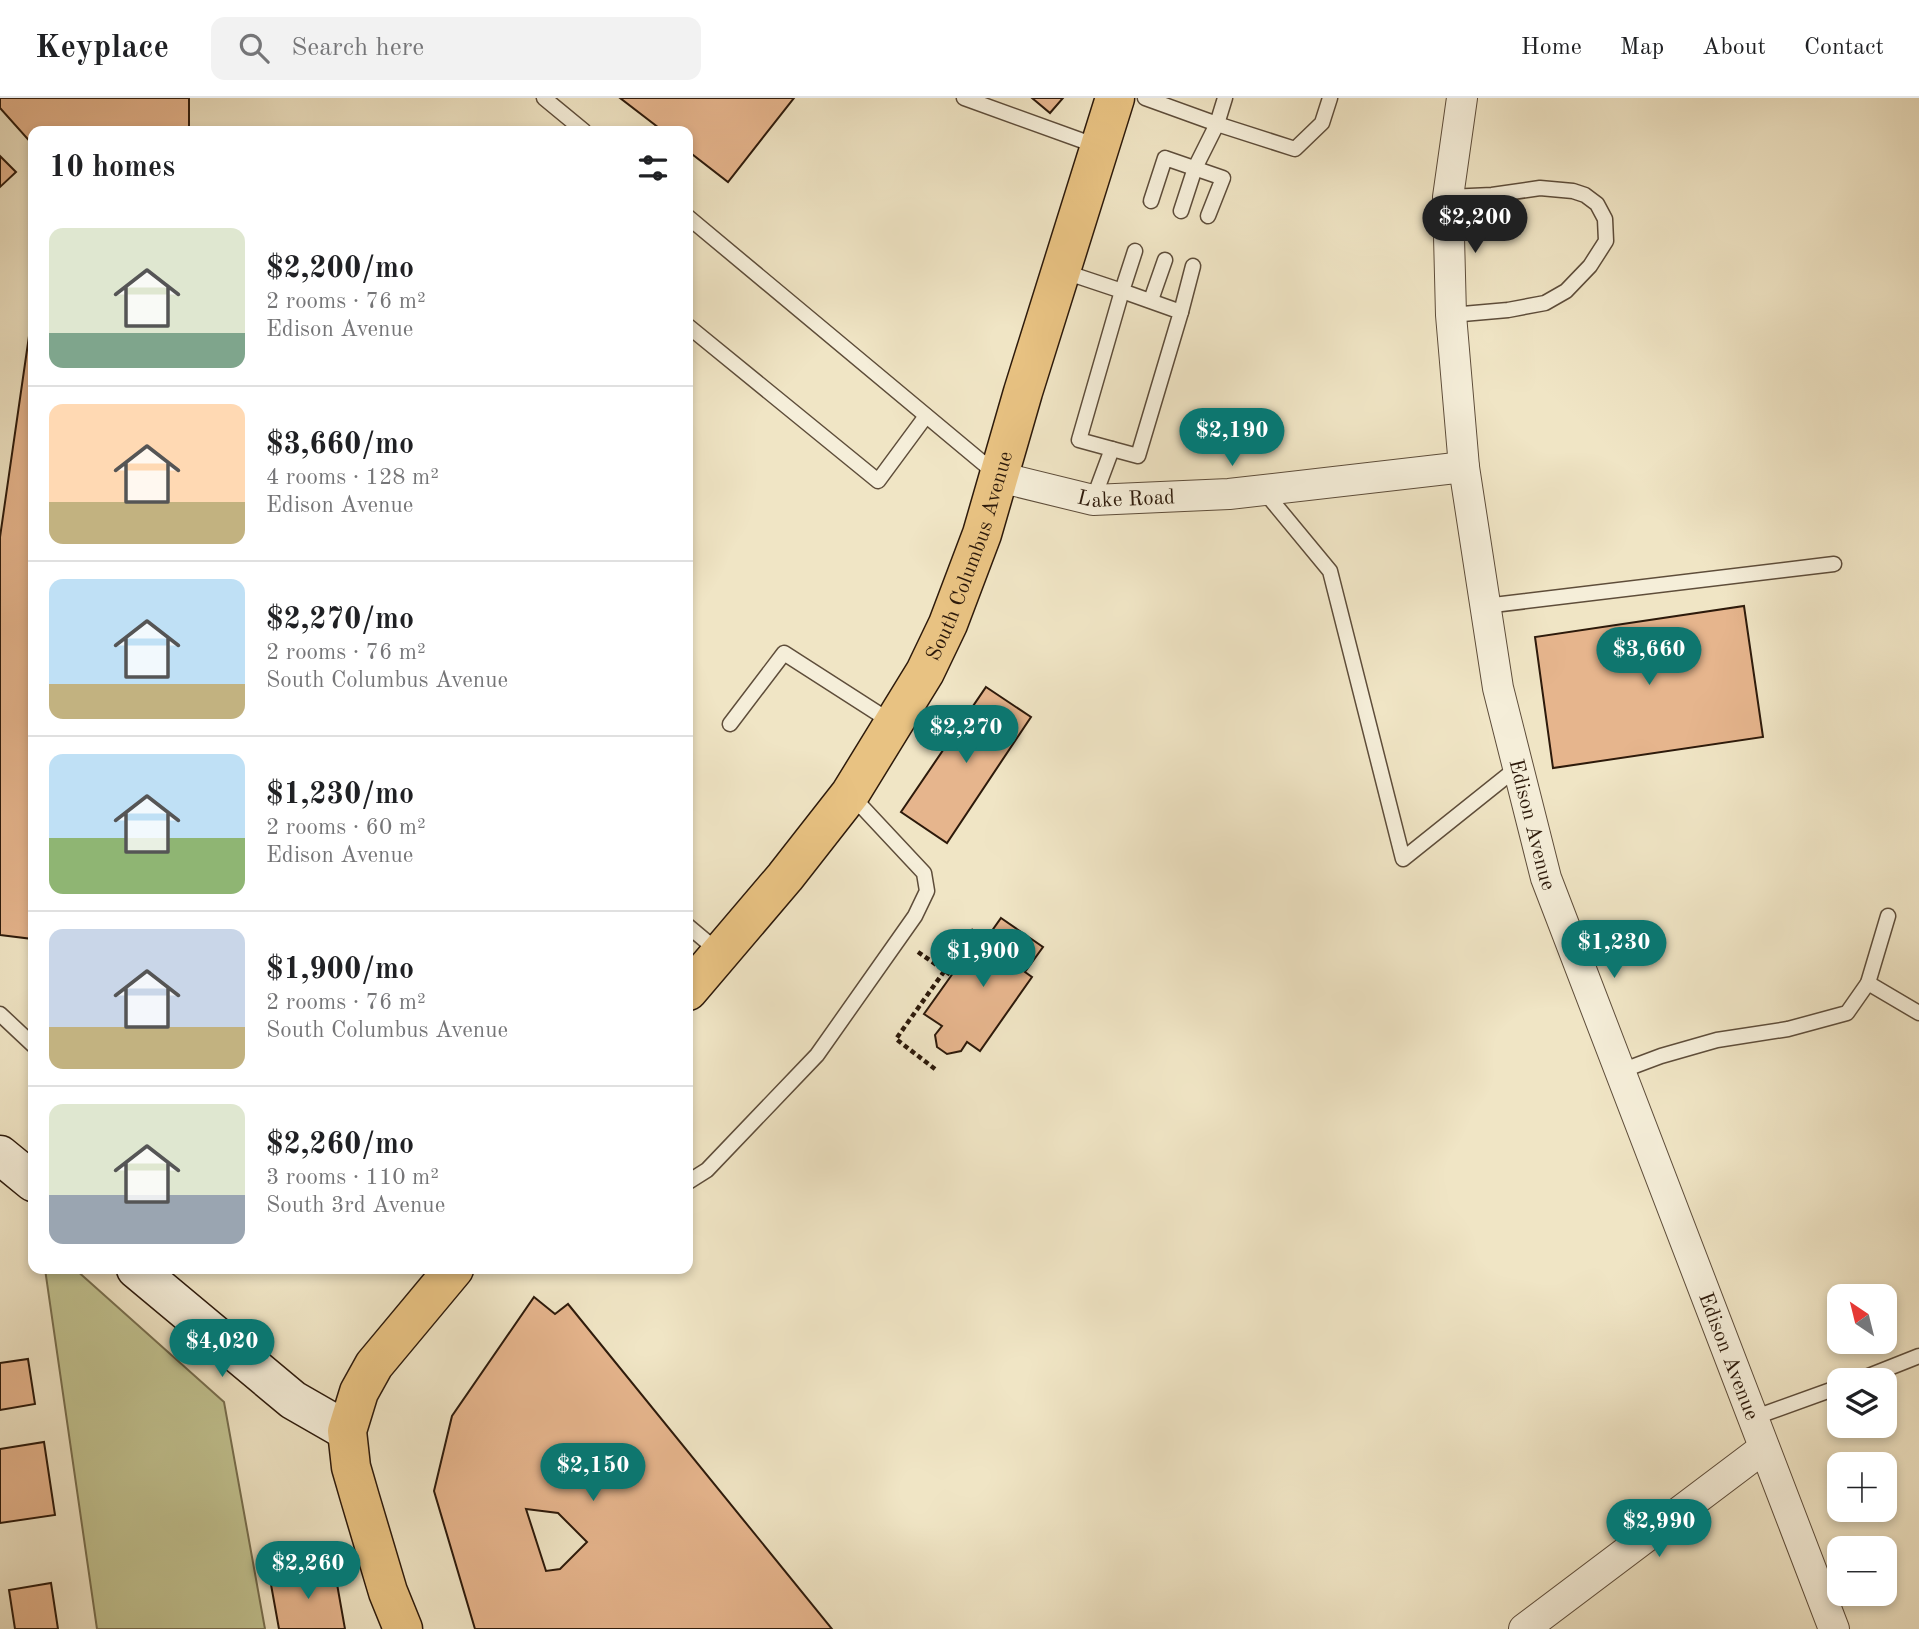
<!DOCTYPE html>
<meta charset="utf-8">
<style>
body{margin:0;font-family:"Old Standard TT",serif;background:#f2f2f2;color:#202124;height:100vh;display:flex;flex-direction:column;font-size:26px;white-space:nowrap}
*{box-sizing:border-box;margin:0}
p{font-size:23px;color:#757577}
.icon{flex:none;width:38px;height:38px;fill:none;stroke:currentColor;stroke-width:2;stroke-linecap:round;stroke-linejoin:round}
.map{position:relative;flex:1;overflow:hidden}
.sheet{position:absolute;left:28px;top:28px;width:665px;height:1148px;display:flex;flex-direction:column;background:#fff;border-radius:14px;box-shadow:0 4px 10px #0003}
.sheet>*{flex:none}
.needle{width:46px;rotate:325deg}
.buttons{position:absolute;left:1827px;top:1186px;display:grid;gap:14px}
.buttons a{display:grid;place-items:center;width:70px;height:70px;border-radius:14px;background:#fff;box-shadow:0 4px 10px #0003;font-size:35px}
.price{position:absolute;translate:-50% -60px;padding:0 16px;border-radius:24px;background:#0f766e;color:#fff;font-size:23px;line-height:46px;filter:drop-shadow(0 2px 4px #0008)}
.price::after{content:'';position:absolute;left:50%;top:42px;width:21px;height:16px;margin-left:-10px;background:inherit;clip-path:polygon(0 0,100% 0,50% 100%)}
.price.on{background:#222;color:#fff}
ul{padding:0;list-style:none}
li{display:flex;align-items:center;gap:21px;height:175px;padding:0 21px}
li+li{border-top:2px solid #e0e0e0}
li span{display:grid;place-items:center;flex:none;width:196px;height:140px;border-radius:14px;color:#555}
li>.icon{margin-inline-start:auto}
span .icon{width:84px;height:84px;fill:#fffc;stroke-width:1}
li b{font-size:30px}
h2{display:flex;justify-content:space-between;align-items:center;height:84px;padding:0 21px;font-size:30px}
header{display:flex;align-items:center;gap:42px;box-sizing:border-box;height:98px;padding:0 35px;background:#fff;border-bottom:2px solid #e0e0e0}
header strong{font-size:33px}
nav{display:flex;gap:38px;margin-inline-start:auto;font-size:24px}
.search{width:490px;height:63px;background:#f2f2f2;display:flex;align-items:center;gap:18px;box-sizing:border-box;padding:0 24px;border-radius:14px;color:#757577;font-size:26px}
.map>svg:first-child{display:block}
</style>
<header>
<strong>Keyplace</strong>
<div class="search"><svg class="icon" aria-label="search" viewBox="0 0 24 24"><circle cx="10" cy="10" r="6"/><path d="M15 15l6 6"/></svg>Search here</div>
<nav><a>Home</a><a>Map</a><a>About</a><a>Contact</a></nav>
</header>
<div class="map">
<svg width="1919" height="1531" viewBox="0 0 1919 1531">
<rect width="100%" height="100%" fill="#f0e5c5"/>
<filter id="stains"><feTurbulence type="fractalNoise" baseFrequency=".00286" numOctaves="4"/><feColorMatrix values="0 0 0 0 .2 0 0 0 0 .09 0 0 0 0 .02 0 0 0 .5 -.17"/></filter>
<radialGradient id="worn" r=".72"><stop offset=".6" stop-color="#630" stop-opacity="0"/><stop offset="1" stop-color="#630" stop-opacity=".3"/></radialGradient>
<!-- green -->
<polygon fill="#c1c290" stroke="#776e4e" stroke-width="2" points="45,1171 75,1171 224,1304 265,1531 97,1531"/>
<!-- building -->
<g fill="#e6b58d" stroke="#2d1a0b" stroke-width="2" fill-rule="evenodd">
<polygon points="0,0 189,0 189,33 33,33 33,47 0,10"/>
<polygon points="620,0 794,0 728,84 688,53 688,33 663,33"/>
<polygon points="1032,0 1063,0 1050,15"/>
<polygon points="0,58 16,74 0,89"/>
<polygon points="29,238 33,238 33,841 0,837 0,439"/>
<polygon points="1744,508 1763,639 1553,670 1535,539"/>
<polygon points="986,589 1031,619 947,745 901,714"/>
<polygon points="1001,820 1043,849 1025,874 1032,879 980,953 967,944 961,953 947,956 937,949 935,937 942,928 924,916 978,840 984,844"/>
<path d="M534 1199 555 1216 568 1206 832 1531H475L434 1393 452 1318ZM526 1411 558 1415 587 1444 560 1471 546 1473Z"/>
<polygon points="28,1261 35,1306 0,1312 0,1265"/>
<polygon points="44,1344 55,1417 0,1425 0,1351"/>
<polygon points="334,1469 345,1531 279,1531 270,1481"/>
<polygon points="51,1485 58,1531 15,1531 9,1492"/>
</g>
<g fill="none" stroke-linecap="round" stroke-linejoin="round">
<defs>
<g id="lane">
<polyline points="544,0 584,33"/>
<polyline points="964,0 1097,48"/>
<polyline points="1145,0 1217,26 1225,0"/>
<polyline points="1448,99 1492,97 1540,90 1573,93 1585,97 1597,106 1605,121 1606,143 1590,168 1566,193 1545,205 1508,212 1451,217"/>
<polyline points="1151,103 1165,60 1223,80 1208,118"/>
<polyline points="1181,113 1195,70 1217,26 1295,51 1322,25 1330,0"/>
<polyline points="688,119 995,375"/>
<polyline points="1062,173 1122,193 1079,342 1112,351 1093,402"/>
<polyline points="1151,202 1165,162"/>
<polyline points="1181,214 1193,168"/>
<polyline points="688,228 878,383 926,318"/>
<polyline points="1112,351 1138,358 1181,214 1122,193 1135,153"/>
<polyline points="1263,392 1330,473 1403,761 1518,669"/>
<polyline points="1485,508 1834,466"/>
<polyline points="730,626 784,555 893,625"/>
<polyline points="688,828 719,854"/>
<polyline points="1868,885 1919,915"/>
<polyline points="0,916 33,947"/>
<polyline points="1621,973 1661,958 1717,942 1788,931 1847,915 1868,885 1888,818"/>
<polyline points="688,1084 707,1072 817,957 915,818 927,793 924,775 851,697"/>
<polyline points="1856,1283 1919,1258"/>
<polyline points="1753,1320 1839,1289"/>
</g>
<g id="street">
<path id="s1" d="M1462 0 1448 99 1451 217 1464 369 1498 590 1546 780 1834 1531"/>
<path id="s2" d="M999 379 1093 402 1229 396 1464 369"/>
<polyline points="1524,1531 1764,1350"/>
</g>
<g id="secondary">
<polyline points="0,1057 33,1084"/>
<polyline points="136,1171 293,1302 347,1333"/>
</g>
<g id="primary">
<path id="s3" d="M688 893 785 779 850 696 925 574 948 526 982 436 1023 294 1115 0"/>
<polyline points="403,1531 388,1494 360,1400 351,1369 347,1333 359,1294 374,1267 454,1171"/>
</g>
</defs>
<!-- lane casing -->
<use href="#lane" stroke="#5e4d3a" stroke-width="17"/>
<!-- street casing -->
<use href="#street" stroke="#5e4d3a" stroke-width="32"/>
<!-- secondary casing -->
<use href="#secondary" stroke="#2d1a0b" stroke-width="41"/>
<!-- primary casing -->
<use href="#primary" stroke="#2d1a0b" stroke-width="41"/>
<!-- path -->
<g stroke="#2d1a0b" stroke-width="4.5" stroke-dasharray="5 3.5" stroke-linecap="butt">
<polyline points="918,854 951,877"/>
<polyline points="935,971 896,941 975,830"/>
</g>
<!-- lane -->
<use href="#lane" stroke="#f5eed9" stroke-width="14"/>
<!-- street -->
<use href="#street" stroke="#f5eed9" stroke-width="30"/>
<!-- secondary -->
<use href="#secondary" stroke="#f5eed9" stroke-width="38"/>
<!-- primary -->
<use href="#primary" stroke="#e8c282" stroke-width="38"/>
</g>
<g text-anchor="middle" stroke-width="6" stroke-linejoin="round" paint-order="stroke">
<!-- street labels -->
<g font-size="21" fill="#2d1a0b" stroke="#f5eed9">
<text dy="7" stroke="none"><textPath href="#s2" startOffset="130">Lake Road</textPath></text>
<text dy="7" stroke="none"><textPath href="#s3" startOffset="523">South Columbus Avenue</textPath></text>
<text dy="7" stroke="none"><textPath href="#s1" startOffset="735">Edison Avenue</textPath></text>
<text dy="7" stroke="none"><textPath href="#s1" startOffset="1302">Edison Avenue</textPath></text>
</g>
</g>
<rect width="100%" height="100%" filter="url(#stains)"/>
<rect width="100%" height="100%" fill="url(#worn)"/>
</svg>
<div class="buttons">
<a><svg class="needle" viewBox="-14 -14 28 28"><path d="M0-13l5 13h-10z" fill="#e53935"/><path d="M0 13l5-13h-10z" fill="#757577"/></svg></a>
<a><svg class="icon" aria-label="layers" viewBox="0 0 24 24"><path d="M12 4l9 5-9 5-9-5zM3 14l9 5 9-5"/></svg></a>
<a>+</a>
<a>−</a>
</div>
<b class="price on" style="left:1475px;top:157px">$2,200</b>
<b class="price" style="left:1232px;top:370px">$2,190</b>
<b class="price" style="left:1649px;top:589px">$3,660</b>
<b class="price" style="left:966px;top:667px">$2,270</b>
<b class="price" style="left:1614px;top:882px">$1,230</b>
<b class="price" style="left:983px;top:891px">$1,900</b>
<b class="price" style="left:222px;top:1281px">$4,020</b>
<b class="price" style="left:593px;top:1405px">$2,150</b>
<b class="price" style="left:1659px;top:1461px">$2,990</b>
<b class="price" style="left:308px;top:1503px">$2,260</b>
<section class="sheet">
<h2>10 homes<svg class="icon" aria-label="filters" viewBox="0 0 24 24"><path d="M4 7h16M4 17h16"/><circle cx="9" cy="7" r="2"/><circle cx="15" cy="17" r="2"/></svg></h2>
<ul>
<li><span style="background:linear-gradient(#dfe7d0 75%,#7fa58c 0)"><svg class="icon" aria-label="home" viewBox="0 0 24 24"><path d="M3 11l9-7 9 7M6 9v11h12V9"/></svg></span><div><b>$2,200/mo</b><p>2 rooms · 76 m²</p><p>Edison Avenue</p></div></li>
<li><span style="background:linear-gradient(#ffd9b3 70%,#c2b280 0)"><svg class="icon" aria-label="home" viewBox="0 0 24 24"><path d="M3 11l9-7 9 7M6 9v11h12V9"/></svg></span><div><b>$3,660/mo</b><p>4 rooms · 128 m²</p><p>Edison Avenue</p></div></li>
<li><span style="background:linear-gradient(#bfe0f5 75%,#c2b280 0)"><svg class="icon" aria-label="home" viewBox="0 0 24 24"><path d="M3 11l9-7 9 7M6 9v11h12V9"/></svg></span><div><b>$2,270/mo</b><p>2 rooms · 76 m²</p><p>South Columbus Avenue</p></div></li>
<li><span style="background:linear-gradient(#bfe0f5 60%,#8fb573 0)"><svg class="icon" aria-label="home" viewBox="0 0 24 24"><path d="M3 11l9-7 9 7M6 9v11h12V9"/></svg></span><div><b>$1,230/mo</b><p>2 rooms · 60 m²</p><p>Edison Avenue</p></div></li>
<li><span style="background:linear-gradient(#c9d6e8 70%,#c2b280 0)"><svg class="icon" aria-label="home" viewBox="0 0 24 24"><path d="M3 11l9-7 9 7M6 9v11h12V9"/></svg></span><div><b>$1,900/mo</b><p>2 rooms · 76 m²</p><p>South Columbus Avenue</p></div></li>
<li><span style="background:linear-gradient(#dfe7d0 65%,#9aa5b1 0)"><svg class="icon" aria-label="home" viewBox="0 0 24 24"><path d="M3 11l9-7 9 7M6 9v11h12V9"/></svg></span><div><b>$2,260/mo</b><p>3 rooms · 110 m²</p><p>South 3rd Avenue</p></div></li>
</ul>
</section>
</div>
